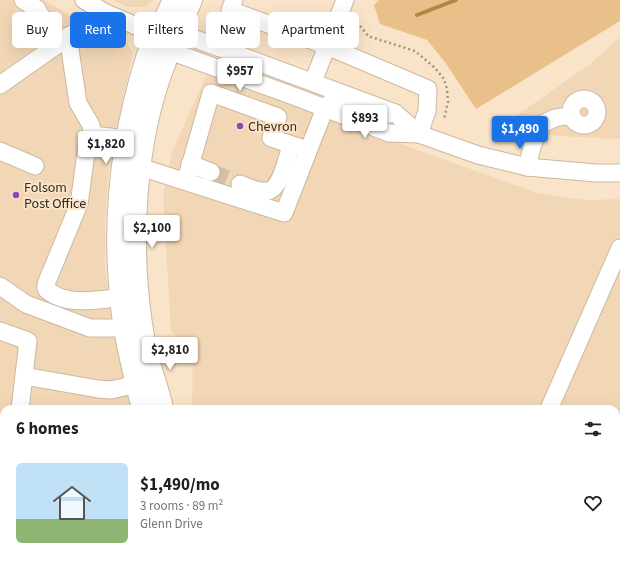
<!DOCTYPE html>
<meta charset="utf-8">
<style>
body{margin:0;font-family:"Source Sans 3",sans-serif;background:#f6f6f6;color:#202124;height:100vh;display:flex;flex-direction:column;font-size:15px;white-space:nowrap}
*{box-sizing:border-box;margin:0}
p{font-size:13px;color:#757577}
.icon{flex:none;width:22px;height:22px;fill:none;stroke:currentColor;stroke-width:2;stroke-linecap:round;stroke-linejoin:round}
.map{position:relative;flex:1;overflow:hidden}
.panel{position:absolute;left:0px;top:405px;width:620px;height:156px;display:flex;flex-direction:column;background:#fff;border-radius:12px 12px 0 0;box-shadow:0 4px 16px #0002}
.panel>*{flex:none}
.hud{position:absolute;left:12px;top:12px;width:400px;height:36px;display:flex;gap:8px}
.price{position:absolute;translate:-50% -34px;padding:0 9px;border-radius:4px;background:#fff;color:#222;font-size:13px;line-height:26px;filter:drop-shadow(0 1px 2px #0008)}
.price::after{content:'';position:absolute;left:50%;top:24px;width:12px;height:9px;margin-left:-6px;background:inherit;clip-path:polygon(0 0,100% 0,50% 100%)}
.price.on{background:#1a73e8;color:#fff}
ul{padding:0;list-style:none}
li{display:flex;align-items:center;gap:12px;height:100px;padding:0 16px}
li span{display:grid;place-items:center;flex:none;width:112px;height:80px;border-radius:6px;color:#555}
li>.icon{margin-inline-start:auto}
span .icon{width:48px;height:48px;fill:#fffc;stroke-width:1}
li b{font-size:17px}
h2{display:flex;justify-content:space-between;align-items:center;height:48px;padding:0 16px;font-size:17px}
.chip{padding:0 14px;border-radius:6px;background:#fff;box-shadow:0 4px 16px #0002;font-size:14px;line-height:36px}
.chip.on{background:#1a73e8;color:#fff}
.map>svg:first-child{display:block}
</style>
<div class="map">
<svg width="620" height="561" viewBox="0 0 620 561">
<rect width="100%" height="100%" fill="#fae4c9"/>
<!-- built -->
<g fill="#f1d7b6">
<polygon points="0,0 44,0 78,21 127,44 133,53 109,165 105,221 105,264 110,311 118,354 132,409 4,409 4,557 142,557 141,561 0,561"/>
<polygon points="114,0 154,0 144,7 127,7"/>
<polygon points="620,37 620,139 556,136 503,125 590,64"/>
<polygon points="207,74 537,193 586,200 620,199 620,561 196,561 196,557 616,557 616,409 192,409 193,347 171,332 163,198 172,152"/>
</g>
<!-- green -->
<polygon fill="#eac08a" points="379,0 620,0 620,21 476,109 445,62 427,40 380,24 374,5"/>
<g fill="none" stroke-linecap="round" stroke-linejoin="round">
<!-- stream -->
<polyline stroke="#b48543" stroke-width="4" points="417,15 456,0"/>
<!-- minor-tunnel -->
<polyline stroke="#d2bfa7" stroke-width="17" stroke-dasharray="17 8" stroke-linecap="butt" points="211,172 240,184"/>
<defs>
<g id="minor">
<polyline points="23,0 37,9 42,18 40,23 28,33"/>
<polyline points="84,0 104,12 145,30 154,43 170,51 299,98 389,133 419,134 478,155 527,167 596,173 620,173"/>
<polyline points="234,0 230,10 327,46 345,0"/>
<polyline points="165,31 193,38 395,113 419,134"/>
<polyline points="68,36 78,103 91,125 92,135"/>
<polyline points="313,82 327,46 428,89 427,111 419,134"/>
<polyline points="0,85 104,12"/>
<circle cx="584" cy="112" r="13"/>
<path d="M92 135 88 138 79 204 46 284V289C67 309 106 298 132 296"/>
<polyline points="92,135 128,139"/>
<polyline points="0,151 35,166"/>
<polyline points="190,164 211,172"/>
<polyline points="140,167 284,213 325,108 330,103 339,105 373,117 395,113"/>
<polyline points="527,167 532,147 540,125 555,118 572,115"/>
<polyline points="186,180 211,93 278,117 271,138 308,150"/>
<path d="M240 184C249 187 258 193 268 191 280 189 288 156 291 145"/>
<polyline points="0,286 26,304 90,328 125,328"/>
<polyline points="0,331 28,341 20,409"/>
<polyline points="24,376 98,389 111,390 137,384"/>
<polyline points="549,409 620,248"/>
<polyline points="3,561 4,551"/>
<polyline points="487,561 489,557"/>
</g>
<g id="major">
<path d="M143 409C134 372 124 334 121 296 113 216 123 134 147 58 154 38 166 19 174 0"/>
<path d="M162 409C159 393 153 378 149 363 145 350 143 337 141 324 129 242 134 142 164 64 172 43 182 21 191 0"/>
<polyline points="166,561 166,557"/>
</g>
</defs>
<!-- minor casing -->
<use href="#minor" stroke="#ccb89e" stroke-width="19"/>
<!-- major casing -->
<use href="#major" stroke="#ccb89e" stroke-width="24"/>
<!-- path -->
<g stroke="#a39380" stroke-width="2.5" stroke-dasharray="2 3" stroke-linecap="butt">
<polyline points="354,18 368,36 415,51 434,67 444,79 447,89 448,102 444,119"/>
<polyline points="213,30 218,19 216,16"/>
</g>
<!-- minor -->
<use href="#minor" stroke="#fff" stroke-width="17"/>
<!-- major -->
<use href="#major" stroke="#fff" stroke-width="22"/>
</g>
<!-- markers -->
<g fill="#9145b6" stroke="#fae4c9" stroke-width="1.5">
<circle cx="240" cy="126" r="4"/>
<circle cx="16" cy="195" r="4"/>
</g>
<g text-anchor="middle" stroke-width="4" stroke-linejoin="round" paint-order="stroke">
<!-- poi labels -->
<g font-size="14" fill="#332b21" stroke="#fae4c9" text-anchor="start">
<text x="248" y="131">Chevron</text>
<text x="24" y="192">Folsom<tspan x="24" dy="16">Post Office</tspan></text>
</g>
</g>
</svg>
<b class="price" style="left:240px;top:92px">$957</b>
<b class="price" style="left:365px;top:139px">$893</b>
<b class="price on" style="left:520px;top:150px">$1,490</b>
<b class="price" style="left:106px;top:165px">$1,820</b>
<b class="price" style="left:152px;top:249px">$2,100</b>
<b class="price" style="left:170px;top:371px">$2,810</b>
<div class="hud">
<a class="chip">Buy</a>
<a class="chip on">Rent</a>
<a class="chip">Filters</a>
<a class="chip">New</a>
<a class="chip">Apartment</a>
</div>
<section class="panel">
<h2>6 homes<svg class="icon" aria-label="filters" viewBox="0 0 24 24"><path d="M4 7h16M4 17h16"/><circle cx="9" cy="7" r="2"/><circle cx="15" cy="17" r="2"/></svg></h2>
<ul>
<li><span style="background:linear-gradient(#bfe0f5 70%,#8fb573 0)"><svg class="icon" aria-label="home" viewBox="0 0 24 24"><path d="M3 11l9-7 9 7M6 9v11h12V9"/></svg></span><div><b>$1,490/mo</b><p>3 rooms · 89 m²</p><p>Glenn Drive</p></div><svg class="icon" aria-label="heart" viewBox="0 0 24 24"><path d="M12 20l-8-8c-3-5 5-10 8-4 3-6 11-1 8 4z"/></svg></li>
</ul>
</section>
</div>
